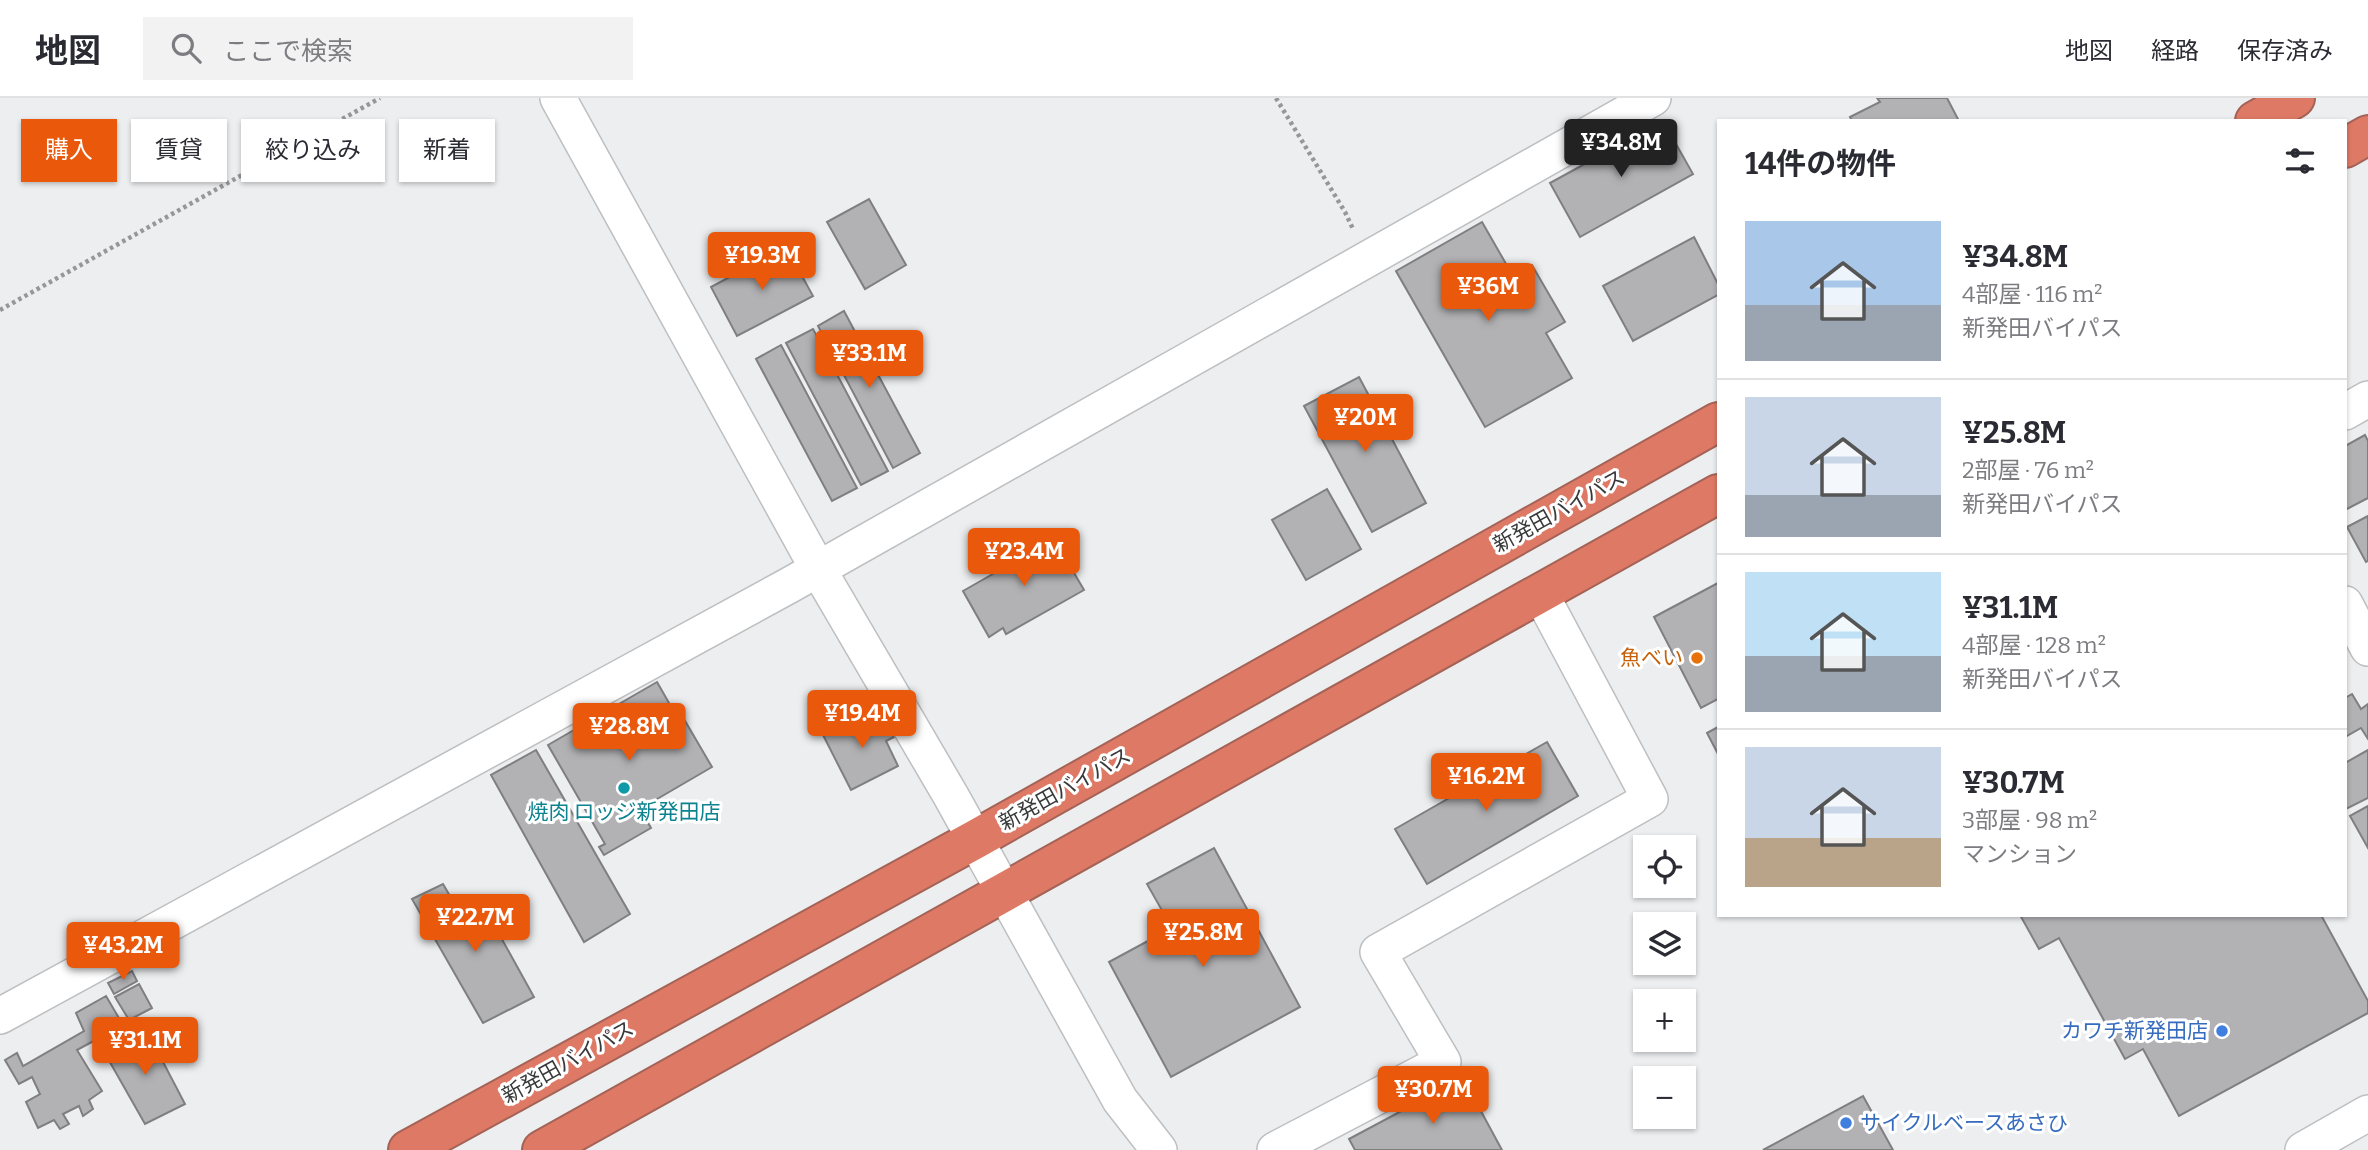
<!DOCTYPE html>
<html lang="ja">
<meta charset="utf-8">
<style>
body{margin:0;font-family:Bitter,"Noto Sans JP",serif;background:#f2f2f3;color:#2b2b33;height:100vh;display:flex;flex-direction:column;font-size:26px;white-space:nowrap}
*{box-sizing:border-box;margin:0}
p{font-size:23px;color:#7c7c81}
.icon{flex:none;width:38px;height:38px;fill:none;stroke:currentColor;stroke-width:2;stroke-linecap:round;stroke-linejoin:round}
.map{position:relative;flex:1;overflow:hidden}
.sheet{position:absolute;left:1717px;top:21px;width:630px;height:798px;display:flex;flex-direction:column;background:#fff;border-radius:0px;box-shadow:0 2px 5px #0004}
.sheet>*{flex:none}
.top-card{position:absolute;left:21px;top:21px;width:665px;height:63px;display:flex;gap:14px}
.fabs{position:absolute;left:1633px;top:737px;display:grid;gap:14px}
.fabs a{display:grid;place-items:center;width:63px;height:63px;border-radius:0px;background:#fff;box-shadow:0 2px 5px #0004;font-size:35px}
.price{position:absolute;translate:-50% -60px;padding:0 16px;border-radius:7px;background:#ea580c;color:#fff;font-size:23px;line-height:46px;filter:drop-shadow(0 2px 4px #0008)}
.price::after{content:'';position:absolute;left:50%;top:42px;width:21px;height:16px;margin-left:-10px;background:inherit;clip-path:polygon(0 0,100% 0,50% 100%)}
.price.active{background:#222;color:#fff}
ul{padding:0;list-style:none}
li{display:flex;align-items:center;gap:21px;height:175px;padding:0 28px}
li+li{border-top:2px solid #e1e1e2}
li span{display:grid;place-items:center;flex:none;width:196px;height:140px;border-radius:0px;color:#555}
li>.icon{margin-inline-start:auto}
span .icon{width:84px;height:84px;fill:#fffc;stroke-width:1}
li b{font-size:30px}
h2{display:flex;justify-content:space-between;align-items:center;height:84px;padding:0 28px;font-size:30px}
.tag{padding:0 24px;border-radius:0px;background:#fff;box-shadow:0 2px 5px #0004;font-size:24px;line-height:63px}
.tag.active{background:#ea580c;color:#fff}
header{display:flex;align-items:center;gap:42px;box-sizing:border-box;height:98px;padding:0 35px;background:#fff;border-bottom:2px solid #e1e1e2}
header strong{font-size:33px}
nav{display:flex;gap:38px;margin-inline-start:auto;font-size:24px}
.search{width:490px;height:63px;background:#f2f2f3;display:flex;align-items:center;gap:18px;box-sizing:border-box;padding:0 24px;border-radius:0px;color:#7c7c81;font-size:26px}
.map>svg:first-child{display:block}
</style>
<header>
<strong>地図</strong>
<div class="search"><svg class="icon" aria-label="search" viewBox="0 0 24 24"><circle cx="10" cy="10" r="6"/><path d="M15 15l6 6"/></svg>ここで検索</div>
<nav><a>地図</a><a>経路</a><a>保存済み</a></nav>
</header>
<div class="map">
<svg width="2368" height="1052" viewBox="0 0 2368 1052">
<rect width="100%" height="100%" fill="#eceef0"/>
<!-- building -->
<g fill="#b2b2b4" stroke="#7f7e80" stroke-width="2">
<polygon points="1877,0 1947,0 1959,23 1852,23 1850,19 1880,4"/>
<polygon points="1663,23 1693,76 1580,139 1550,85"/>
<polygon points="869,101 906,167 865,191 827,124"/>
<polygon points="1482,124 1513,178 1532,167 1565,224 1546,235 1572,280 1485,329 1396,173"/>
<polygon points="1694,139 1718,186 1718,197 1633,243 1603,188"/>
<polygon points="786,149 813,198 737,238 711,189"/>
<polygon points="844,213 920,355 893,370 818,228"/>
<polygon points="813,231 888,373 861,387 786,245"/>
<polygon points="781,247 857,390 832,403 756,261"/>
<polygon points="1359,279 1426,405 1372,434 1304,308"/>
<polygon points="2365,337 2368,343 2368,400 2345,412 2345,348"/>
<polygon points="1327,391 1361,451 1306,482 1272,422"/>
<polygon points="2368,418 2368,463 2366,464 2347,429"/>
<polygon points="1050,434 1084,492 1006,536 1003,530 989,539 963,493 1033,453 1029,446"/>
<polygon points="1718,485 1718,601 1701,610 1654,519"/>
<polygon points="657,584 677,619 681,616 712,669 640,711 651,730 604,757 599,749 605,746 548,647"/>
<polygon points="2352,596 2361,611 2368,606 2368,641 2361,630 2345,639 2345,600"/>
<polygon points="881,615 894,639 886,643 898,668 851,692 823,637 855,620 859,627"/>
<polygon points="1718,629 1718,656 1707,635"/>
<polygon points="1547,644 1578,698 1427,786 1395,731"/>
<polygon points="536,652 630,816 584,844 491,677"/>
<polygon points="2368,652 2368,700 2346,711 2345,665"/>
<polygon points="2368,708 2368,750 2350,718"/>
<polygon points="1214,750 1300,909 1171,979 1109,864 1172,830 1147,786"/>
<polygon points="443,786 461,817 483,807 534,899 483,925 412,801"/>
<polygon points="2020,817 2321,817 2368,903 2368,915 2179,1018 2143,951 2125,961 2059,840 2039,851"/>
<polygon points="132,873 137,883 114,896 108,885"/>
<polygon points="139,886 152,910 129,922 115,899"/>
<polygon points="106,898 123,927 77,952 102,993 89,1002 93,1011 83,1018 79,1008 63,1016 69,1026 60,1031 54,1022 38,1030 26,1004 40,996 32,979 19,986 5,962 17,955 23,968 84,933 76,915"/>
<polygon points="132,935 136,944 149,937 185,1006 145,1026 107,959 114,954 110,946"/>
<polygon points="1463,980 1502,1052 1355,1052 1349,1041"/>
<polygon points="1863,998 1893,1052 1763,1052"/>
</g>
<g fill="none" stroke-linecap="round" stroke-linejoin="round">
<defs>
<g id="minor">
<polyline points="558,0 818,471 951,698 1120,1002 1159,1052"/>
<polyline points="2345,314 2368,301"/>
<polyline points="2345,506 2368,550"/>
<polyline points="0,918 788,488 1653,0"/>
<polyline points="1275,1052 1443,964 1378,854 1650,701 1540,495"/>
<polyline points="2303,1052 2368,1015"/>
</g>
<g id="highway">
<polyline points="2255,23 2295,0"/>
<polyline points="2345,50 2368,37"/>
<polyline points="408,1052 976,741 1718,324"/>
<polyline points="542,1052 1718,396"/>
</g>
</defs>
<!-- minor casing -->
<use href="#minor" stroke="#bdbfc1" stroke-width="38"/>
<!-- highway casing -->
<use href="#highway" stroke="#a46356" stroke-width="42"/>
<!-- path -->
<g stroke="#959798" stroke-width="4.5" stroke-dasharray="3.5 3.5" stroke-linecap="butt">
<polyline points="1276,0 1345,114 1353,131"/>
<polyline points="0,212 380,0"/>
</g>
<!-- minor -->
<use href="#minor" stroke="#fff" stroke-width="35"/>
<!-- highway -->
<use href="#highway" stroke="#de7965" stroke-width="38"/>
</g>
<!-- markers -->
<circle fill="#e8710a" stroke="#fff" stroke-width="2.5" cx="1697" cy="560" r="7"/>
<circle fill="#0f9aa8" stroke="#fff" stroke-width="2.5" cx="624" cy="690" r="7"/>
<g fill="#3f7fe0" stroke="#fff" stroke-width="2.5">
<circle cx="2222" cy="933" r="7"/>
<circle cx="1846" cy="1025" r="7"/>
</g>
<g text-anchor="middle" stroke-width="6" stroke-linejoin="round" paint-order="stroke">
<!-- street labels -->
<g font-size="21" fill="#383939" stroke="#fff">
<text transform="translate(1559 413) rotate(-29)" y="7">新発田バイパス</text>
<text transform="translate(1065 691) rotate(-29)" y="7">新発田バイパス</text>
<text transform="translate(568 964) rotate(-29)" y="7">新発田バイパス</text>
</g>
<!-- food labels -->
<g font-size="21" fill="#c56008" stroke="#fff" text-anchor="end">
<text x="1683" y="567">魚べい</text>
</g>
<!-- culture labels -->
<g font-size="21" fill="#0d838f" stroke="#fff">
<text x="624" y="721">焼肉 ロッジ新発田店</text>
</g>
<!-- shop labels -->
<g font-size="21" fill="#366cbe" stroke="#fff" text-anchor="end">
<text x="2208" y="940">カワチ新発田店</text>
<text x="1860" y="1032" text-anchor="start">サイクルベースあさひ</text>
</g>
</g>
</svg>
<div class="fabs">
<a><svg class="icon" aria-label="locate" viewBox="0 0 24 24"><circle cx="12" cy="12" r="6"/><path d="M12 2v4M12 18v4M2 12h4M18 12h4"/></svg></a>
<a><svg class="icon" aria-label="layers" viewBox="0 0 24 24"><path d="M12 4l9 5-9 5-9-5zM3 14l9 5 9-5"/></svg></a>
<a>+</a>
<a>−</a>
</div>
<b class="price active" style="left:1621px;top:81px">¥34.8M</b>
<b class="price" style="left:762px;top:194px">¥19.3M</b>
<b class="price" style="left:1488px;top:225px">¥36M</b>
<b class="price" style="left:869px;top:292px">¥33.1M</b>
<b class="price" style="left:1365px;top:356px">¥20M</b>
<b class="price" style="left:1024px;top:490px">¥23.4M</b>
<b class="price" style="left:862px;top:652px">¥19.4M</b>
<b class="price" style="left:629px;top:665px">¥28.8M</b>
<b class="price" style="left:1486px;top:715px">¥16.2M</b>
<b class="price" style="left:475px;top:856px">¥22.7M</b>
<b class="price" style="left:1203px;top:871px">¥25.8M</b>
<b class="price" style="left:123px;top:884px">¥43.2M</b>
<b class="price" style="left:145px;top:979px">¥31.1M</b>
<b class="price" style="left:1433px;top:1028px">¥30.7M</b>
<div class="top-card">
<a class="tag active">購入</a>
<a class="tag">賃貸</a>
<a class="tag">絞り込み</a>
<a class="tag">新着</a>
</div>
<section class="sheet">
<h2>14件の物件<svg class="icon" aria-label="filters" viewBox="0 0 24 24"><path d="M4 7h16M4 17h16"/><circle cx="9" cy="7" r="2"/><circle cx="15" cy="17" r="2"/></svg></h2>
<ul>
<li><span style="background:linear-gradient(#a9c7e8 60%,#9aa5b1 0)"><svg class="icon" aria-label="home" viewBox="0 0 24 24"><path d="M3 11l9-7 9 7M6 9v11h12V9"/></svg></span><div><b>¥34.8M</b><p>4部屋 · 116 m²</p><p>新発田バイパス</p></div></li>
<li><span style="background:linear-gradient(#c9d6e8 70%,#9aa5b1 0)"><svg class="icon" aria-label="home" viewBox="0 0 24 24"><path d="M3 11l9-7 9 7M6 9v11h12V9"/></svg></span><div><b>¥25.8M</b><p>2部屋 · 76 m²</p><p>新発田バイパス</p></div></li>
<li><span style="background:linear-gradient(#bfe0f5 60%,#9aa5b1 0)"><svg class="icon" aria-label="home" viewBox="0 0 24 24"><path d="M3 11l9-7 9 7M6 9v11h12V9"/></svg></span><div><b>¥31.1M</b><p>4部屋 · 128 m²</p><p>新発田バイパス</p></div></li>
<li><span style="background:linear-gradient(#c9d6e8 65%,#b9a48a 0)"><svg class="icon" aria-label="home" viewBox="0 0 24 24"><path d="M3 11l9-7 9 7M6 9v11h12V9"/></svg></span><div><b>¥30.7M</b><p>3部屋 · 98 m²</p><p>マンション</p></div></li>
</ul>
</section>
</div>
